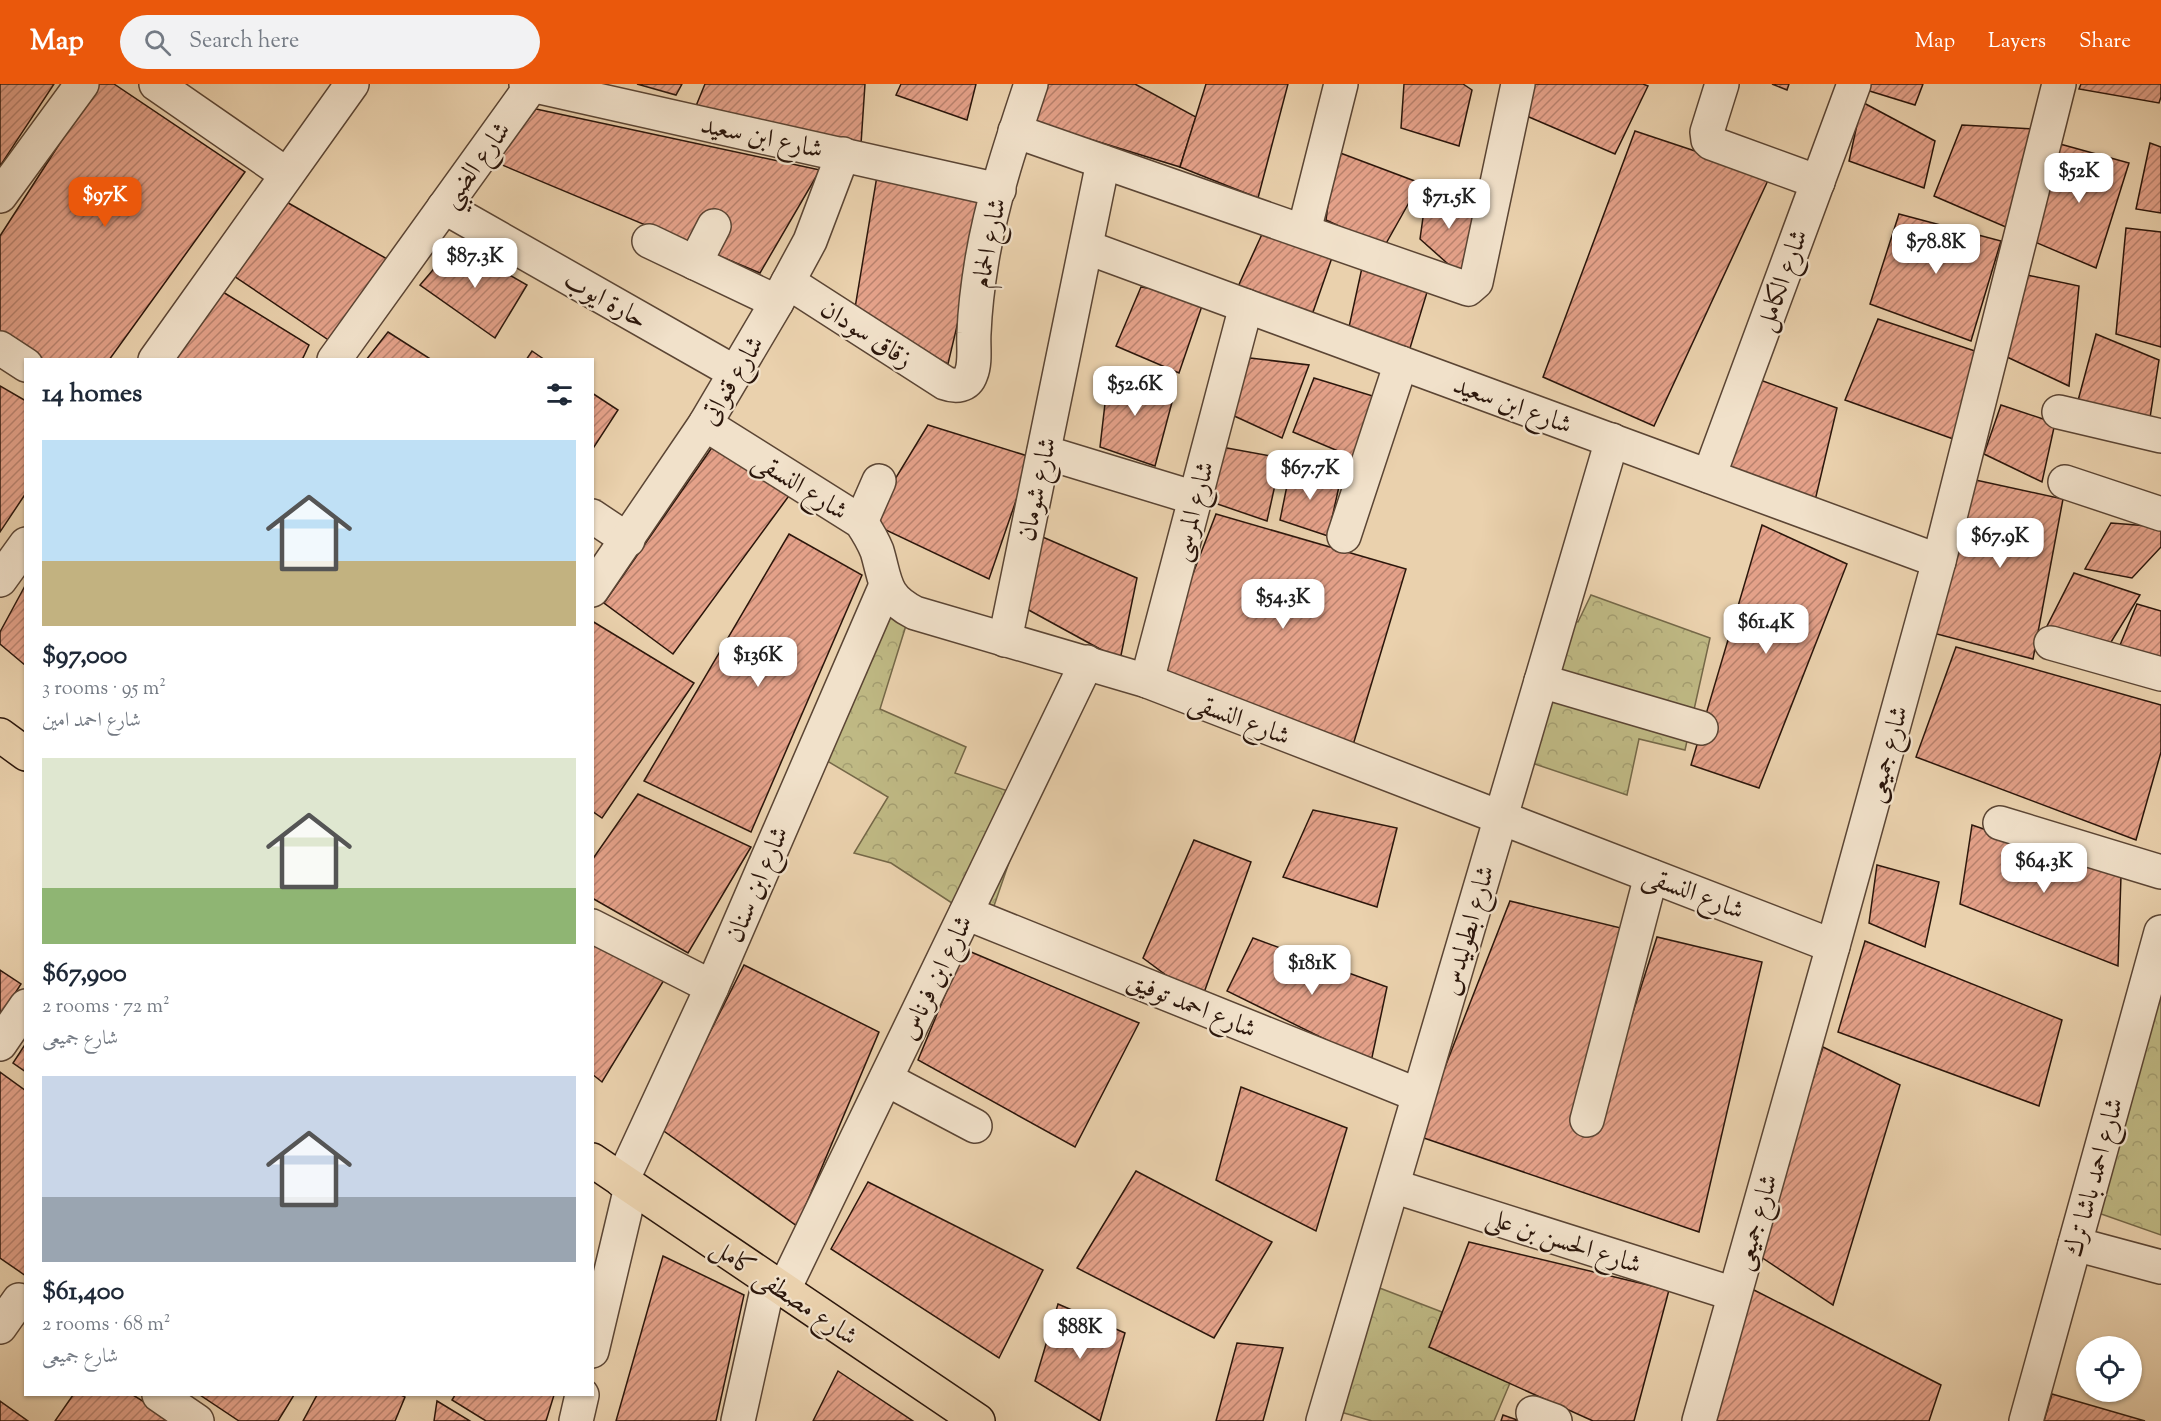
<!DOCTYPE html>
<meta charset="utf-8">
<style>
body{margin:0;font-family:"Sorts Mill Goudy",Amiri,serif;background:#f2f2f3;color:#1f2937;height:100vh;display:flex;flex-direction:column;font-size:22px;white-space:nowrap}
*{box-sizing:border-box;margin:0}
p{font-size:20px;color:#747a83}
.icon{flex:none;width:33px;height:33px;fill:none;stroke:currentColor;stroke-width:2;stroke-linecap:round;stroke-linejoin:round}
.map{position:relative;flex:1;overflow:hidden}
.details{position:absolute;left:24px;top:274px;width:570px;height:1038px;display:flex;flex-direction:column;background:#fff;border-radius:0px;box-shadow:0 2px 4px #0004}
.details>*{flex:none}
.fabs{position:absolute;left:2076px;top:1252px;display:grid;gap:12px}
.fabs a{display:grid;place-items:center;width:66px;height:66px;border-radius:50%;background:#fff;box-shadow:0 2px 4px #0004;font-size:30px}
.price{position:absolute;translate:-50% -51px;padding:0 14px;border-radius:12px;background:#fff;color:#222;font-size:20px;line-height:39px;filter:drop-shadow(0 2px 3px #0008)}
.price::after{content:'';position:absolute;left:50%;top:36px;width:18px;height:14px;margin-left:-9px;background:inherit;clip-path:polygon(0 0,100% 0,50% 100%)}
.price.selected{background:#ea580c;color:#fff}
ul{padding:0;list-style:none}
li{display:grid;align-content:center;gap:12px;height:318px;padding:0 18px}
li span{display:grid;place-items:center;height:186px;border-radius:0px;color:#555}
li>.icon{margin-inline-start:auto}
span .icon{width:108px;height:108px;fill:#fffc;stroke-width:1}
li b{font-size:26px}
h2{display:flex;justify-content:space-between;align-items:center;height:72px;padding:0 18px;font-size:26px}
header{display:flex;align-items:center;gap:36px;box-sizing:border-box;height:84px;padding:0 30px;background:#ea580c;color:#fff}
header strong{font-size:28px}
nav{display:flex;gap:33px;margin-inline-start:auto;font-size:21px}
.search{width:420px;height:54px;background:#f2f2f3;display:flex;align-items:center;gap:15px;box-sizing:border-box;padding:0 21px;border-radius:33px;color:#747a83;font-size:22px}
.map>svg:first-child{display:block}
</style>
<header>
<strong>Map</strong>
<div class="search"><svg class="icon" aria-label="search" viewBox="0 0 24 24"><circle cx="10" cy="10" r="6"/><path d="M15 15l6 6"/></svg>Search here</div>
<nav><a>Map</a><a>Layers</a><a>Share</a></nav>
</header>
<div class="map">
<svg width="2161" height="1337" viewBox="0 0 2161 1337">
<defs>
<pattern id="park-crowns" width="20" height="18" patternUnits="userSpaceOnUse" patternTransform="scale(1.5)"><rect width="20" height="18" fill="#bfb984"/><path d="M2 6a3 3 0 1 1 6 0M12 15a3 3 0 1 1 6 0" fill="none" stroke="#a49e71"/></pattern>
<pattern id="building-hatch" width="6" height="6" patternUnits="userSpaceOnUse" patternTransform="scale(1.5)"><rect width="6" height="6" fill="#e4a189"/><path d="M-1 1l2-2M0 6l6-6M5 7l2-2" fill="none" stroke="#b9826e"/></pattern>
</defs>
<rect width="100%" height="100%" fill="#ead1ad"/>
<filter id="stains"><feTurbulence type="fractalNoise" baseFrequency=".00333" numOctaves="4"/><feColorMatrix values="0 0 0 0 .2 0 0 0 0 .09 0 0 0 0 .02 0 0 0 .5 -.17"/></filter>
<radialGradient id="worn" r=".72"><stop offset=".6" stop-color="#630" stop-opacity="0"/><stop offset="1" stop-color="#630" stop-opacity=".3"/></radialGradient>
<!-- park -->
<g fill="url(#park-crowns)" stroke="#756848" stroke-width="1.5">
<polygon points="1591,511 1710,554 1685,666 1639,655 1627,711 1505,670 1543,532 1578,538"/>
<polygon points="877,518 908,535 880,625 966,663 955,689 1031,715 987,842 891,779 854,769 888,713 807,665"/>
<polygon points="2161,872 2161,1151 2087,1125"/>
<polygon points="1364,1198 1442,1228 1430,1263 1510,1299 1494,1337 1372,1337 1323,1323"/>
</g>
<!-- building -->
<g fill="url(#building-hatch)" stroke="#2b160b" stroke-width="1.5">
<polygon points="0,0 54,0 0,82"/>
<polygon points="98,0 114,0 245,88 109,276 36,276 0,252 0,152"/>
<polygon points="637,0 682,0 676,11"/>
<polygon points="705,0 865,0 861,60 696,22"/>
<polygon points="901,0 976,0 967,36 896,11"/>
<polygon points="1048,0 1135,0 1196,33 1180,83 1034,38"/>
<polygon points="1206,0 1288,0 1258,114 1180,83"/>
<polygon points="1404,0 1463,0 1472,6 1459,62 1401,44"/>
<polygon points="1533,0 1643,0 1648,2 1615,70 1522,30"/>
<polygon points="1772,0 1789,0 1787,6"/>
<polygon points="1865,0 1923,0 1915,21 1863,5"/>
<polygon points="2081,0 2161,0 2161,13 2159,19 2079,5"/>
<polygon points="1862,18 1935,57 1924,104 1849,77"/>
<polygon points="536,25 820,86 760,189 495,78"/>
<polygon points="1962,41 2034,45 2008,144 1934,112"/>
<polygon points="1635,47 1770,92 1654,342 1543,293"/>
<polygon points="2150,59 2161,63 2161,129 2136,125"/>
<polygon points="2060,60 2129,79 2096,184 2028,155"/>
<polygon points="1335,67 1420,99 1384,163 1326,136"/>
<polygon points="878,86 987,115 948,280 854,230"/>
<polygon points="1426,112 1474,117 1466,196 1420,155"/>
<polygon points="283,116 396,180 333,259 228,188"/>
<polygon points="1899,130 2001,157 1971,257 1870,220"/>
<polygon points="2126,144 2161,148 2161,263 2116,250"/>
<polygon points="1263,148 1335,165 1312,231 1236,207"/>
<polygon points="455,160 527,201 495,254 420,201"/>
<polygon points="1363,179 1428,205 1407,274 1349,243"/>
<polygon points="2027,191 2079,202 2069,302 2007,273"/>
<polygon points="1141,203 1205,213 1179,289 1116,262"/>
<polygon points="218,205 309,261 302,276 171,276"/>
<polygon points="1878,235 1975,267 1956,356 1845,316"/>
<polygon points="388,248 432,276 366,276"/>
<polygon points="2096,250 2159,276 2149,340 2076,324"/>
<polygon points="532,267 545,276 526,276"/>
<polygon points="1250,274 1309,281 1282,354 1230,330"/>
<polygon points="1109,285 1175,307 1155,382 1100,363"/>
<polygon points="1752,293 1837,324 1813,425 1727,385"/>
<polygon points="1314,294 1376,313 1364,378 1293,348"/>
<polygon points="0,302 26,317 26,409 0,448"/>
<polygon points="592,309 618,326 592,366"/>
<polygon points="2001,321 2055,339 2042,398 1984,370"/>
<polygon points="928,341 1031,373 989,495 869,438"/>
<polygon points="713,362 791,409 673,570 604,519"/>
<polygon points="1216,362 1281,374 1267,437 1200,414"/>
<polygon points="1291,382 1340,398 1328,452 1280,436"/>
<polygon points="1971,395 2063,415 2033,575 1933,549"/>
<polygon points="1216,430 1406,485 1350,671 1153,593"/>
<polygon points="2111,439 2161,443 2161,463 2132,494 2085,485"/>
<polygon points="1762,441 1847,480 1759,704 1691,681"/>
<polygon points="789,450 862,491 751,748 644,697"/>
<polygon points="1038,451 1137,494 1120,576 1025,524"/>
<polygon points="2074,489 2140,511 2108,563 2041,554"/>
<polygon points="26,500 26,582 0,560 0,548"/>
<polygon points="2137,520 2161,527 2161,580 2118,566"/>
<polygon points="592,537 694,599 602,734 592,727"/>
<polygon points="1956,563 2161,621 2161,668 2136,756 1916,673"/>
<polygon points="638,710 751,763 688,869 592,814 592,776"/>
<polygon points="1313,726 1397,744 1377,823 1283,793"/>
<polygon points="1972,741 2121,792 2118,882 1960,820"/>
<polygon points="1194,756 1251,778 1201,917 1143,874"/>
<polygon points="1877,781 1939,798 1925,863 1869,839"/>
<polygon points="1510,817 1625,845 1571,1034 1596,1044 1657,853 1762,878 1699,1148 1418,1052"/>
<polygon points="1253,854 1387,903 1371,978 1227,907"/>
<polygon points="592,856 664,896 602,998 592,990"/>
<polygon points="1865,857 2062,936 2039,1022 1838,948"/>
<polygon points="964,865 1139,939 1075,1063 918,976"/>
<polygon points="744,881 879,948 797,1142 661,1045"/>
<polygon points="0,886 21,900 0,933"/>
<polygon points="26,959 26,988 13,979"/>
<polygon points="1823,963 1900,1001 1833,1221 1758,1171"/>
<polygon points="0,988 26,1007 26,1192 0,1174"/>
<polygon points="1241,1003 1347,1044 1316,1147 1216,1096"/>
<polygon points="1136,1087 1272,1158 1214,1254 1077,1184"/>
<polygon points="868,1098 1043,1186 999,1274 831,1165"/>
<polygon points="1469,1158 1669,1206 1634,1337 1593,1337 1429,1263"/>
<polygon points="663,1172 744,1211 716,1337 616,1337"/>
<polygon points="1752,1205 1941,1301 1929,1337 1704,1337"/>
<polygon points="1058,1220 1125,1249 1100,1337 1035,1297"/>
<polygon points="1237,1259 1283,1264 1263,1337 1216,1337"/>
<polygon points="838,1287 913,1337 813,1337"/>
<polygon points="2052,1310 2145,1337 2044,1337"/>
<polygon points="73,1311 133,1311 175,1337 55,1337"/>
<polygon points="200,1311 294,1311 278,1337 239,1337"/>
<polygon points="317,1311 401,1311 405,1313 395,1337 303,1337"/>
<polygon points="455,1311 554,1311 546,1337 486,1337 452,1316"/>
<polygon points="0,1317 28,1337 0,1337"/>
<polygon points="437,1317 470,1337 434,1337"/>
<polygon points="1503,1331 1520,1337 1501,1337"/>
</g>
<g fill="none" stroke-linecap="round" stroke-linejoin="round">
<defs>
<g id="minor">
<polyline points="156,0 286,90"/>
<polyline points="526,0 999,106"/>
<polyline points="1722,0 1707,48 1708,56 1711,59 1818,98"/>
<polyline points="1015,47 1468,205 1476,198 1518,0"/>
<polyline points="0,112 82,0"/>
<polyline points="444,123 736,289"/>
<polyline points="1304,147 1341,0"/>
<polyline points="649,157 777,218"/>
<polyline points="1086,163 1939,477"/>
<polyline points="695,179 714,142"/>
<path d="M788 198 945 299C956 303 967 302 971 290 976 278 973 261 974 249 975 224 978 200 982 176 992 116 1012 57 1031 0"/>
<polyline points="0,264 26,281"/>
<polyline points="155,276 352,0"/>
<polyline points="334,276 532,1"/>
<polyline points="2059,328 2161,352"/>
<path d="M705 340 861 438C867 447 873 457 877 467 886 497 883 513 915 529L1147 597 1833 862"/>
<polyline points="1044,368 1195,414"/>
<polyline points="1709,392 1854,0"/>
<polyline points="2065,398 2161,430"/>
<polyline points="592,432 628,456"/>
<polyline points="861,438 879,397"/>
<polyline points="1344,452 1401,279"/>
<polyline points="0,496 26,460"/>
<polyline points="592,506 705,340 777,218 810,157 843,70"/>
<polyline points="1005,556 1103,78"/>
<polyline points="2051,559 2161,590"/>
<polyline points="1147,597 1246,222"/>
<polyline points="1541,597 1701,644"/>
<polyline points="2000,739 2161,788"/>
<polyline points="966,829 1418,1011"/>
<polyline points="592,842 712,903"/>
<polyline points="0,960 26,922"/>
<polyline points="886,995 975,1042"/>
<polyline points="1587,1036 1651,792"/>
<polyline points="622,1097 712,903 886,501"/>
<polyline points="1393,1102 1734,1210"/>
<polyline points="2075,1160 2161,1183"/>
<polyline points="783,1207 1087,578"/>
<polyline points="0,1243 19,1216"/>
<polyline points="592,1267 631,1103"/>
<polyline points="159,1311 197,1337"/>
<polyline points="1533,1329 1555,1337"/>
<polyline points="576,1337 582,1311"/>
<polyline points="738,1337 769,1197"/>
<polyline points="1323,1337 1612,356"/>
<polyline points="1699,1337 1833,862 1939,477 2059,0"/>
<polyline points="2026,1337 2161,848"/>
</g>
<g id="major">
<polyline points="0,651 26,670"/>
<polyline points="592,1076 978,1337"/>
</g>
</defs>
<!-- minor casing -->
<use href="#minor" stroke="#5b4534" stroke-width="36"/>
<!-- major casing -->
<use href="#major" stroke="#2b160b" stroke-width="36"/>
<!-- minor -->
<use href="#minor" stroke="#f1e1ca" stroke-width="33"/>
<!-- major -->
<use href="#major" stroke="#ead1ad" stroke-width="33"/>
</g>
<g text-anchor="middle" stroke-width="4.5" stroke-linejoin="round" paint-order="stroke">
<!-- street labels -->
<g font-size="26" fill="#2b160b" stroke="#f1e1ca">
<text transform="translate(762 52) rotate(12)" y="9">شارع ابن سعيد</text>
<text transform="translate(475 80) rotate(-54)" y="9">شارع الضبي</text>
<text transform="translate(988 159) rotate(-79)" y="9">شارع الحمام</text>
<text transform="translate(1781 196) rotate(-70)" y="9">شارع الكامل</text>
<text transform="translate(606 215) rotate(29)" y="9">حارة ايوب</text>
<text transform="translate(867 249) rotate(33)" y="9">زقاق سودان</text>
<text transform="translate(731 296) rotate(-59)" y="9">شارع قنواتى</text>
<text transform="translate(1513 320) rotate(20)" y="9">شارع ابن سعيد</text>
<text transform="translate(801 401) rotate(32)" y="9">شارع النسقى</text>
<text transform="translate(1036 405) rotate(-78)" y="9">شارع شومان</text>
<text transform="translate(1192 427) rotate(-75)" y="9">شارع المرسى</text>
<text transform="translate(1240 634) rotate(21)" y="9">شارع النسقى</text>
<text transform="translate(1886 670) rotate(-75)" y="9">شارع جميعى</text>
<text transform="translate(756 800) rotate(-67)" y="9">شارع ابن سنان</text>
<text transform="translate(1694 808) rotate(21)" y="9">شارع النسقى</text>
<text transform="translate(1467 846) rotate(-74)" y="9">شارع ابطوليدس</text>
<text transform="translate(935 893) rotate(-64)" y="9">شارع ابن فرناس</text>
<text transform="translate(1192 920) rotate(22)" y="9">شارع احمد توفيق</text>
<text transform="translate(2093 1093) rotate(-75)" y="9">شارع احمد باشا ترك</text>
<text transform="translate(1755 1138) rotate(-74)" y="9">شارع جميعى</text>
<text transform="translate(1564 1156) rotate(18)" y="9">شارع الحسن بن على</text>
<text transform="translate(785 1207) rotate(34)" y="9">شارع مصطفى كامل</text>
</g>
</g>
<rect width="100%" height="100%" filter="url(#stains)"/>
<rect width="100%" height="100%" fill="url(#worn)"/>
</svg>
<div class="fabs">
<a><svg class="icon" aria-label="locate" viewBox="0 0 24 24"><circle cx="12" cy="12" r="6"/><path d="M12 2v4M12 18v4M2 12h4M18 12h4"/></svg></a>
</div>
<b class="price" style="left:2079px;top:120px">$52K</b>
<b class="price selected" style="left:105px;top:144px">$97K</b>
<b class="price" style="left:1449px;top:146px">$71.5K</b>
<b class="price" style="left:1936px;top:191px">$78.8K</b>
<b class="price" style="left:475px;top:205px">$87.3K</b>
<b class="price" style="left:1135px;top:333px">$52.6K</b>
<b class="price" style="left:1310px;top:417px">$67.7K</b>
<b class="price" style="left:2000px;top:485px">$67.9K</b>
<b class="price" style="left:1283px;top:546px">$54.3K</b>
<b class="price" style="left:1766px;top:571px">$61.4K</b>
<b class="price" style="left:758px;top:604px">$136K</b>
<b class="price" style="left:2044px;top:810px">$64.3K</b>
<b class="price" style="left:1312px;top:912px">$181K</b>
<b class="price" style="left:1080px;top:1276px">$88K</b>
<section class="details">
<h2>14 homes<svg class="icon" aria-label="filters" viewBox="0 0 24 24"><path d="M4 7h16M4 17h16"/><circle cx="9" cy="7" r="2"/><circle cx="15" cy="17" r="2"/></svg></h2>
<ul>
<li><span style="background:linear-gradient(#bfe0f5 65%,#c2b280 0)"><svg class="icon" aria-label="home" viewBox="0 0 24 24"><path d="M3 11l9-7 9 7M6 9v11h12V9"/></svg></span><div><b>$97,000</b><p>3 rooms · 95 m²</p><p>شارع احمد امين</p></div></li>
<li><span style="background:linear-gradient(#dfe7d0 70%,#8fb573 0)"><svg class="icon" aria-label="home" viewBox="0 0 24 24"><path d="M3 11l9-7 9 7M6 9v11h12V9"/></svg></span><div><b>$67,900</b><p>2 rooms · 72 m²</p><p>شارع جميعى</p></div></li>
<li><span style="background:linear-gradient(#c9d6e8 65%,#9aa5b1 0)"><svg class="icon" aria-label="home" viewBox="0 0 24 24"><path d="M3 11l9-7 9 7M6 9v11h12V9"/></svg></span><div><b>$61,400</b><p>2 rooms · 68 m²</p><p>شارع جميعى</p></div></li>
</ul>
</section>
</div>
